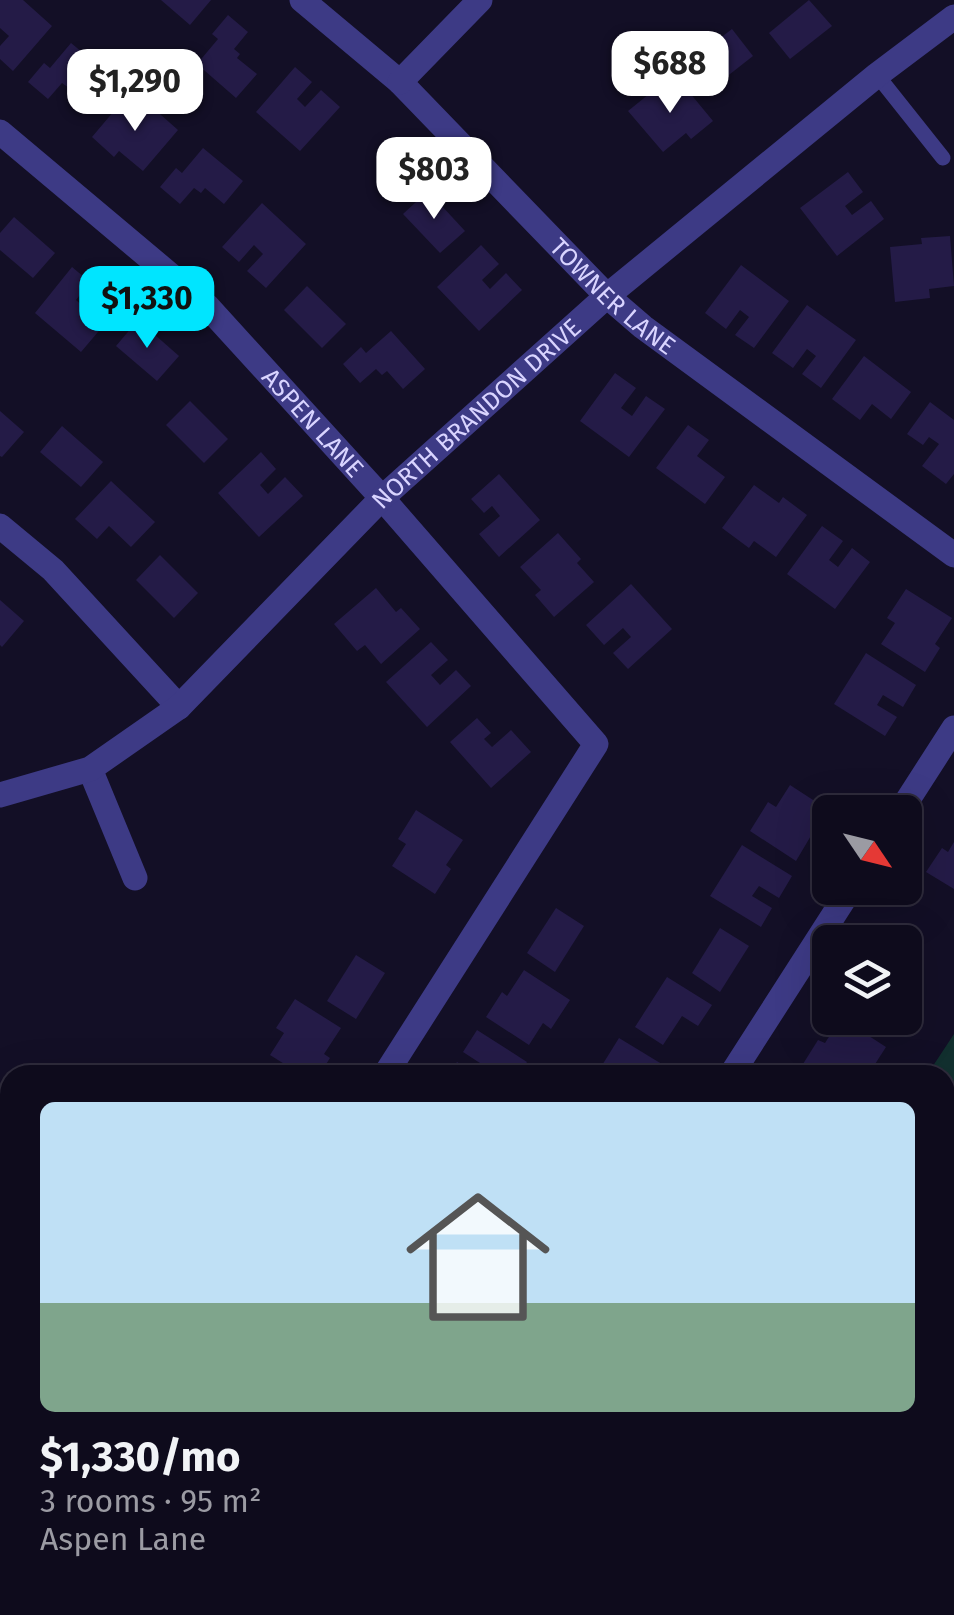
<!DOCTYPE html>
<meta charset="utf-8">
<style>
body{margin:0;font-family:"Fira Sans",sans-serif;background:#1c1929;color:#f1f3f6;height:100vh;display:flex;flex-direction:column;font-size:38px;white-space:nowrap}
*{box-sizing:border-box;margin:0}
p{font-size:32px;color:#9b9ba3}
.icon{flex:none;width:55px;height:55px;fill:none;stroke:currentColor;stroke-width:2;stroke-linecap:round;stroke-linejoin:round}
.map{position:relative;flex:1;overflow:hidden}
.side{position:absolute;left:0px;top:1065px;width:955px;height:550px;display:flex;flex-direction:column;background:#0e0b1c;border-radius:30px 30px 0 0;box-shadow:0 10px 40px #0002,0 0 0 2px #2e2b3b}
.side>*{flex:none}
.needle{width:65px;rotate:125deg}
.controls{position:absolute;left:812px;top:795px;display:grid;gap:20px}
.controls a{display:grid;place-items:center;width:110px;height:110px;border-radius:15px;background:#0e0b1c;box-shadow:0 10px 40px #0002,0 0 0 2px #2e2b3b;font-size:50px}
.price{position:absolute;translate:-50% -85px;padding:0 22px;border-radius:20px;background:#fff;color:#222;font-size:32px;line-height:65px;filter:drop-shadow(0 2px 5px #0008)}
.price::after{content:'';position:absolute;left:50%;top:60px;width:30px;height:22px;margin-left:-15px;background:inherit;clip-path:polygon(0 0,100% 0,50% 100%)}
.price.active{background:#00e5ff;color:#111}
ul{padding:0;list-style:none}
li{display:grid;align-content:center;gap:20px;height:530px;padding:0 40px}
li span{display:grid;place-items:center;height:310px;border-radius:15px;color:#555}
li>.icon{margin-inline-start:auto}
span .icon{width:180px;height:180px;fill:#fffc;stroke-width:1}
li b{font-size:42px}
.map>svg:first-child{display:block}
</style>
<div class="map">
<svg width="954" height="1615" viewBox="0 0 954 1615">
<rect width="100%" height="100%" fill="#130f26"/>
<!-- green -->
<polygon fill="#12302f" points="954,1034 954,1615 574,1615 581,1605 945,1605 945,1075 927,1075"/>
<!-- building -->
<g fill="#241b47">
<polygon points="0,0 23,0 52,26 13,71 0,59 0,46 9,36 0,28"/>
<polygon points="161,0 211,0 190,25"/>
<polygon points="809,0 832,26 790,59 769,33"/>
<polygon points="228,15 248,32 234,49 240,54 237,58 257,74 236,98 197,64 218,39 212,34"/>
<polygon points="732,29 753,56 711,89 689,62"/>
<polygon points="71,43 111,76 92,98 73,83 69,88 62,83 48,99 28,82 44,63 50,68"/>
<polygon points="295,67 312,82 297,99 305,107 321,90 340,107 300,151 256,112"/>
<polygon points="680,81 713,121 691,139 686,133 663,152 628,111 654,90 660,97"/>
<polygon points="125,98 145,115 152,107 178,130 143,171 119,151 114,157 92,137"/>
<polygon points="203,148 243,181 224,204 205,188 201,193 194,188 180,204 160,187 176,168 182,173"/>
<polygon points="848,172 863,192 845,206 852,215 871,201 884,219 837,256 800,208"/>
<polygon points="428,191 465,231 440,253 403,214"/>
<polygon points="262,203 306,244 266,288 247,271 263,254 254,245 239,262 222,247"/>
<polygon points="14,217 55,253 33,278 0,250 0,233"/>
<polygon points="950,236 954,286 929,289 930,298 895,302 890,247 922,244 921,238"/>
<polygon points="481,245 499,264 482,280 490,289 506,273 522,290 479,331 437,287"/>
<polygon points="741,265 789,301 754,348 735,335 749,317 740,310 726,329 705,313"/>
<polygon points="72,267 90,282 76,300 85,308 100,289 120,306 81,352 35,313"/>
<polygon points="307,286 346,324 322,348 284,310"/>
<polygon points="807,305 856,340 821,388 802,374 816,356 807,349 793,368 772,353"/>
<polygon points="138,320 179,356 157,381 116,346"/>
<polygon points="391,331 425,369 403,389 387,371 382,375 376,369 360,383 343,364 361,347 366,353"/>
<polygon points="864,356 911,392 891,419 872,404 860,420 832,399"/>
<polygon points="615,373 636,388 621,408 632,416 646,396 665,409 629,457 580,421"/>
<polygon points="190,401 228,439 204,463 166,425"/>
<polygon points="930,402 954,420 954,474 946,484 922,466 939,444 929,437 923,445 907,434"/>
<polygon points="0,411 24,432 2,457 0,456"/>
<polygon points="688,425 709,440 697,456 725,477 705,504 656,468"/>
<polygon points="62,426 103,462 81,487 40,452"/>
<polygon points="261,452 276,469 260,485 268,494 285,477 303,496 259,537 218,493"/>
<polygon points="499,474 540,520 499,557 479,534 500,516 492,506 484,513 471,499"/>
<polygon points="111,481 155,522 131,547 109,526 97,539 75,519"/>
<polygon points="754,485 779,503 783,497 807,515 776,557 754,541 749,548 722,528"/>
<polygon points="822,526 843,541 829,560 838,567 852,548 870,562 835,609 787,574"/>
<polygon points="558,533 581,559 577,563 594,582 554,617 535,595 541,590 520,567"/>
<polygon points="160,555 198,593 174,618 136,580"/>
<polygon points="631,584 672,629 628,669 613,653 631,637 623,628 604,645 586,625"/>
<polygon points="376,588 396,612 401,608 420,629 381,664 365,645 357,651 334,624"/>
<polygon points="906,589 952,618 935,644 940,648 925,672 881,644 895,623 887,618"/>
<polygon points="0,600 24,621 2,647 0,645"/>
<polygon points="431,642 448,660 431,675 440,685 456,670 471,686 427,727 386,682"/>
<polygon points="866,653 916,685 903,707 883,695 877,705 897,717 885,736 834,704"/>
<polygon points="477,718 491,733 484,739 492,747 511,730 531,752 491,788 450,742"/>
<polygon points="790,785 830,811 830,819 818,838 812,834 796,861 750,831 768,802 776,807"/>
<polygon points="416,810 463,840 446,865 451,869 435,894 392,866 406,844 398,839"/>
<polygon points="954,842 954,889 926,872 942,848 948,852"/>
<polygon points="742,845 792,876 779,898 759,886 752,896 772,908 761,927 710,896"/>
<polygon points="556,908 584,926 555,972 527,953"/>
<polygon points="720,928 749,946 720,992 692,973"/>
<polygon points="356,955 385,973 356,1019 327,1001"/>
<polygon points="905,968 919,976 905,999"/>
<polygon points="524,970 570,1000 551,1029 543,1023 529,1045 486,1017 502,992 507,996"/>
<polygon points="667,977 712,1005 698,1026 682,1016 663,1045 635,1027"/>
<polygon points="295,999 341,1028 324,1054 330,1058 319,1075 302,1075 270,1055 284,1033 276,1028"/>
<polygon points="841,1018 886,1047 868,1075 860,1070 857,1075 820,1075 803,1064 818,1040 825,1043"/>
<polygon points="477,1030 527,1062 519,1075 449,1075 457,1062 476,1074 483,1065 463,1052"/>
<polygon points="619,1038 670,1069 666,1075 596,1075"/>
<polygon points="255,1063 275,1075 247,1075"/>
<polygon points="0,1161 10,1168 10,1228 5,1236 0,1233"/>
<polygon points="10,1381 10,1446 0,1439 0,1395"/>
<polygon points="270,1605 304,1605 318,1615 263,1615"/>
</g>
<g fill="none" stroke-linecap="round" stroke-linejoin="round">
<!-- lane -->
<polyline stroke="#3d3a85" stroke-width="15" points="877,75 943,158"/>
<!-- street -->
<g stroke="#3d3a85" stroke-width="25">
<path id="s1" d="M302 0 400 82 607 296 643 327 954 555"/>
<polyline points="400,82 480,0"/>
<path id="s2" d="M0 132 207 306 382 498 596 744 385 1075"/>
<polyline points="0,526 53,570 179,707"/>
<polyline points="90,769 135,878"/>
<path id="s3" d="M0 795 90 769 179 707 382 498 607 296 877 75 954 17"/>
<polyline points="900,812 954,728"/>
<polyline points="731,1075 851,888"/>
<polyline points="0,1301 10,1308"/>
</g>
</g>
<g text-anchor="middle" stroke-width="8" stroke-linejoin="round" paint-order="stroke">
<!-- street labels -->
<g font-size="25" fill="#d9d4ff" stroke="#130f26">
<text dy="9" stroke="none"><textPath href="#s1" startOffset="430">TOWNER LANE</textPath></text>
<text dy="9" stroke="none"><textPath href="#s3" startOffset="620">NORTH BRANDON DRIVE</textPath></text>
<text dy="9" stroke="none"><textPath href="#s2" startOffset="428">ASPEN LANE</textPath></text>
</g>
</g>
</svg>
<div class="controls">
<a><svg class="needle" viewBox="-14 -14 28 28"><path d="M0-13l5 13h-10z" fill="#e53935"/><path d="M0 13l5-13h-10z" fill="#9b9ba3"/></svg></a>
<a><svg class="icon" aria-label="layers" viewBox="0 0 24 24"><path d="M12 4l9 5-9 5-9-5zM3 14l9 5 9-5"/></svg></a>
</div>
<b class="price" style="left:670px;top:116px">$688</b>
<b class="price" style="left:135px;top:134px">$1,290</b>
<b class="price" style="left:434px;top:222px">$803</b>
<b class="price active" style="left:147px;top:351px">$1,330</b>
<section class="side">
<ul>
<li><span style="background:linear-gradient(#bfe0f5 65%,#7fa58c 0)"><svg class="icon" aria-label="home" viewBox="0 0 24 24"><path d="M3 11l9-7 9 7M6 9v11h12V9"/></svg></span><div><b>$1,330/mo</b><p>3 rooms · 95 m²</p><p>Aspen Lane</p></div></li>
</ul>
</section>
</div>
